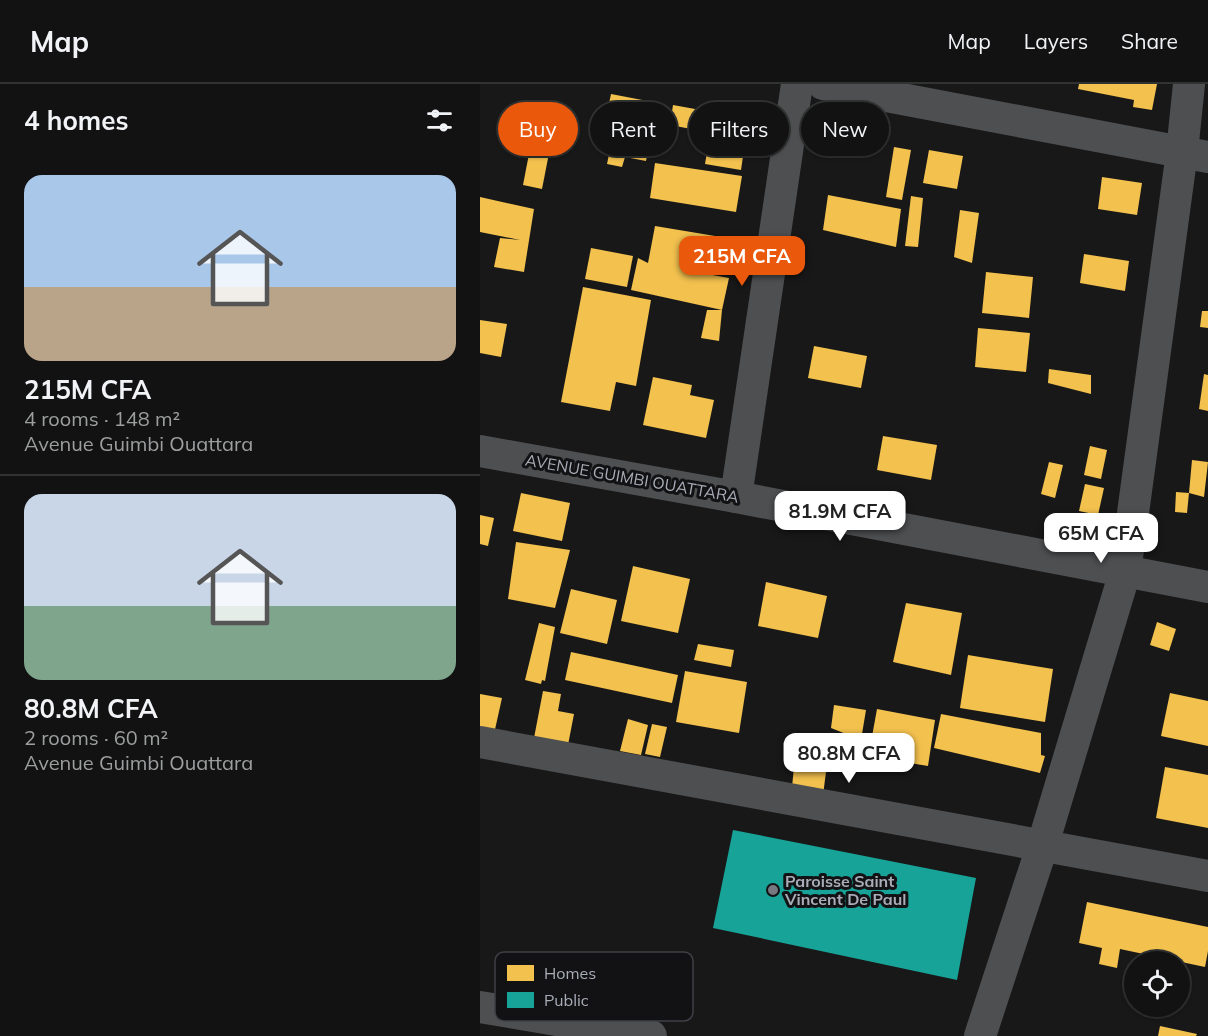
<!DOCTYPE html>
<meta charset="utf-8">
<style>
body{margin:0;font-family:Mulish,sans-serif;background:#1f2020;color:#f1f3f6;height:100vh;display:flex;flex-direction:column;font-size:22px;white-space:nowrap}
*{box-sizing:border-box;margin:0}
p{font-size:20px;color:#9c9e9f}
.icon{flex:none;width:33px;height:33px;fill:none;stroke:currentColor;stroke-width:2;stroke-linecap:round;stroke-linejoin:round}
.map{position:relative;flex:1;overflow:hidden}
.details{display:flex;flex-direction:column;background:#121212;width:480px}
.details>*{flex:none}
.hud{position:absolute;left:18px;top:18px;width:570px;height:54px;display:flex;gap:12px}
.fabs{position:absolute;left:644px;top:867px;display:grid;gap:12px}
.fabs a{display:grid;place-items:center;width:66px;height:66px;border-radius:50%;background:#121212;box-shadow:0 2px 4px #0004,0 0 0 2px #313232;font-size:30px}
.price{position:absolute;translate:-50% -51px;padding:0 14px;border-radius:12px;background:#fff;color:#222;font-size:20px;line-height:39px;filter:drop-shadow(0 2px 3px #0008)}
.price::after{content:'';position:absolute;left:50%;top:36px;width:18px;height:14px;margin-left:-9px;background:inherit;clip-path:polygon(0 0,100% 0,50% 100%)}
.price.current{background:#ea580c;color:#fff}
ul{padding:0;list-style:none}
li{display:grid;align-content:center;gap:12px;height:318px;padding:0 24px}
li+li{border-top:2px solid #313232}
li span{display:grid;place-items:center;height:186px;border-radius:18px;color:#555}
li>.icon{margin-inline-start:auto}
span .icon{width:108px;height:108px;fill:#fffc;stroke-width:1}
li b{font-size:26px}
h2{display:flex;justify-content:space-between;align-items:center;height:72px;padding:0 24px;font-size:26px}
.tag{padding:0 21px;border-radius:27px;background:#121212;box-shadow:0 2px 4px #0004,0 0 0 2px #313232;font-size:21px;line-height:54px}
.tag.current{background:#ea580c;color:#fff}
header{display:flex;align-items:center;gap:36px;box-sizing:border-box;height:84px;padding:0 30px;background:#121212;border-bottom:2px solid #313232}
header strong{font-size:28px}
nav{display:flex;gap:33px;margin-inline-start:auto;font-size:21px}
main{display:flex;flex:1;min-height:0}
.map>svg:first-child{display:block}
</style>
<header>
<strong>Map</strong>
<nav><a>Map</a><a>Layers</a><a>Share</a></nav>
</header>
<main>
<section class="details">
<h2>4 homes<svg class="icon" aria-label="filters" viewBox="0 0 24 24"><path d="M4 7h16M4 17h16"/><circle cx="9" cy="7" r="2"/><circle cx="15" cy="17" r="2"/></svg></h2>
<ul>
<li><span style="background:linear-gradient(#a9c7e8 60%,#b9a48a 0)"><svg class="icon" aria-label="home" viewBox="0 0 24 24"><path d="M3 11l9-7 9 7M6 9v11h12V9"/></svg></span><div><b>215M CFA</b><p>4 rooms · 148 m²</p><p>Avenue Guimbi Ouattara</p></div></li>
<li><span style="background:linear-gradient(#c9d6e8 60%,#7fa58c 0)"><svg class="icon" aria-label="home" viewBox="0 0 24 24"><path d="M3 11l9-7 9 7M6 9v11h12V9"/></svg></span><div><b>80.8M CFA</b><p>2 rooms · 60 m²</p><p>Avenue Guimbi Ouattara</p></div></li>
</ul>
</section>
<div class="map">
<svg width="728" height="952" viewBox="0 0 728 952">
<rect width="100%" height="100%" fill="#181818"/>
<!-- homes -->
<g fill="#f2c14e">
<polygon points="599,0 677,0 672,26 653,23 654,16 598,5"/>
<polygon points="131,10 178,19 166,77 145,73 142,83 127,80 133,51 123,49"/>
<polygon points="193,21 226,27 222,47 190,41"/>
<polygon points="53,28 70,32 67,43 50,39"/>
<polygon points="233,33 268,38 261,86 225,80"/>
<polygon points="53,49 72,54 62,105 43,101"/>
<polygon points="414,63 431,66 422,116 406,113"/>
<polygon points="449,66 483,72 477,105 443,99"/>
<polygon points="175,79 262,92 256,128 170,114"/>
<polygon points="622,93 662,99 657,131 618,125"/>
<polygon points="348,111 421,125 416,163 343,146"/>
<polygon points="431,112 443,114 438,163 425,162"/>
<polygon points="0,113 54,125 44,188 14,183 20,154 40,156 0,148"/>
<polygon points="480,126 499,129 492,179 474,173"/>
<polygon points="175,142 253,155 249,181 228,177 222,188 205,186 249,194 242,226 151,206 158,174 168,179"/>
<polygon points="111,164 153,172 147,203 105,195"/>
<polygon points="604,170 649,177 645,207 600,199"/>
<polygon points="506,188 553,193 549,234 502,229"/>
<polygon points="103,203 171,216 156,302 136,298 130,327 81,318"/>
<polygon points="227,226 242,226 239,257 221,254"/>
<polygon points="722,227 728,227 728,244 720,243"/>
<polygon points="0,236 27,240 21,273 0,269"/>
<polygon points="498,244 550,249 546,288 495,283"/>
<polygon points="334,262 387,272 381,304 328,294"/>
<polygon points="569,285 611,291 611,310 568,299"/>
<polygon points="724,290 728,291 728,327 719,325"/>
<polygon points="173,293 212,301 210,311 234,316 226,354 163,341"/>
<polygon points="403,352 457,361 451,396 397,386"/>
<polygon points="610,362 627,366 621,395 604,391"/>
<polygon points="712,376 728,378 724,413 709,409 707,429 695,428 696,408 709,409"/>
<polygon points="569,378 583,381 575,414 561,410"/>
<polygon points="605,400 624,404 618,431 599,427"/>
<polygon points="41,409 90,419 82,457 33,447"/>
<polygon points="0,431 14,434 8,462 0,460"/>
<polygon points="36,458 90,466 75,524 28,515"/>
<polygon points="153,482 210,495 198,549 141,537"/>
<polygon points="286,498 347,512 338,554 278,542"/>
<polygon points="91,505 137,516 127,560 80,549"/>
<polygon points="426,519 482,529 471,591 413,578"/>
<polygon points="677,538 696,545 689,567 670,561"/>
<polygon points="59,539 75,543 65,597 62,596 61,600 45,596"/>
<polygon points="218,560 254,566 251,583 214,576"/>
<polygon points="91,568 198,591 192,619 85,596"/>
<polygon points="488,571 573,585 565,638 480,624"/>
<polygon points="205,587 267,598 259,649 196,638"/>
<polygon points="63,607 81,610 78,627 94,630 88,661 54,654"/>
<polygon points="690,609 728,617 728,662 681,652"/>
<polygon points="0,610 22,614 14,650 0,647"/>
<polygon points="354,621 386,626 381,656 351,644"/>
<polygon points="397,625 455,636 448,682 393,673 393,670 389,669"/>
<polygon points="461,630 561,649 561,671 565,672 560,689 454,664"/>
<polygon points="148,635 168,641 161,671 140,667"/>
<polygon points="172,640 187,643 180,673 165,670"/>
<polygon points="314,683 346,688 343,711 312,703"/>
<polygon points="685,683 728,691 728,744 676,734"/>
<polygon points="607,818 728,843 728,867 725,883 640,865 637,884 619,880 622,864 599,859"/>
<polygon points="680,942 717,950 716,952 678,952"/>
</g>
<!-- public -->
<polygon fill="#17a398" points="253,746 496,794 477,896 233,844"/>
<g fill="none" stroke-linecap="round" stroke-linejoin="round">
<!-- minor -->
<g stroke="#4e4f51" stroke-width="32">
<polyline points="343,0 728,73"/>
<polyline points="0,367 256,413 728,503"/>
<polyline points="256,413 317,0"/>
<polyline points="0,658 728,792"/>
<polyline points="0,923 171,952"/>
<polyline points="500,952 563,760 645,488 702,68 709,0"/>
</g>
</g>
<!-- markers -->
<circle fill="#767980" stroke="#121214" stroke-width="2" cx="293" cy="806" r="6"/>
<g text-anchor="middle" stroke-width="6" stroke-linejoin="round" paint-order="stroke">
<!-- street labels -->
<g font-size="16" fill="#a9adb8" stroke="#121214">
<text transform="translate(152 394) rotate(10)" y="6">AVENUE GUIMBI OUATTARA</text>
</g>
<!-- poi labels -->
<g font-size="16" font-weight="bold" fill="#a9adb8" stroke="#121214" text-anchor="start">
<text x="305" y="803">Paroisse Saint<tspan x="305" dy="18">Vincent De Paul</tspan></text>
</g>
</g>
<!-- legend -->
<rect x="15" y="868" width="198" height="69" rx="9" fill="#121214" stroke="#3f4045" stroke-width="1.5"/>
<rect x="27" y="881" width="27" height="16" fill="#f2c14e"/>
<rect x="27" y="908" width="27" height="16" fill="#17a398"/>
<g font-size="16" fill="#a9adb8">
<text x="64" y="895">Homes</text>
<text x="64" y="922">Public</text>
</g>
</svg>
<div class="fabs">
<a><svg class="icon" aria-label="locate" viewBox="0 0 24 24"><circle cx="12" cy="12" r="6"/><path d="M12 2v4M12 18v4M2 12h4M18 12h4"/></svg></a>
</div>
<b class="price current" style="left:262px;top:203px">215M CFA</b>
<b class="price" style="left:360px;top:458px">81.9M CFA</b>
<b class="price" style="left:621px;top:480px">65M CFA</b>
<b class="price" style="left:369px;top:700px">80.8M CFA</b>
<div class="hud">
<a class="tag current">Buy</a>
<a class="tag">Rent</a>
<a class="tag">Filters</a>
<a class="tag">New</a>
</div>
</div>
</main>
